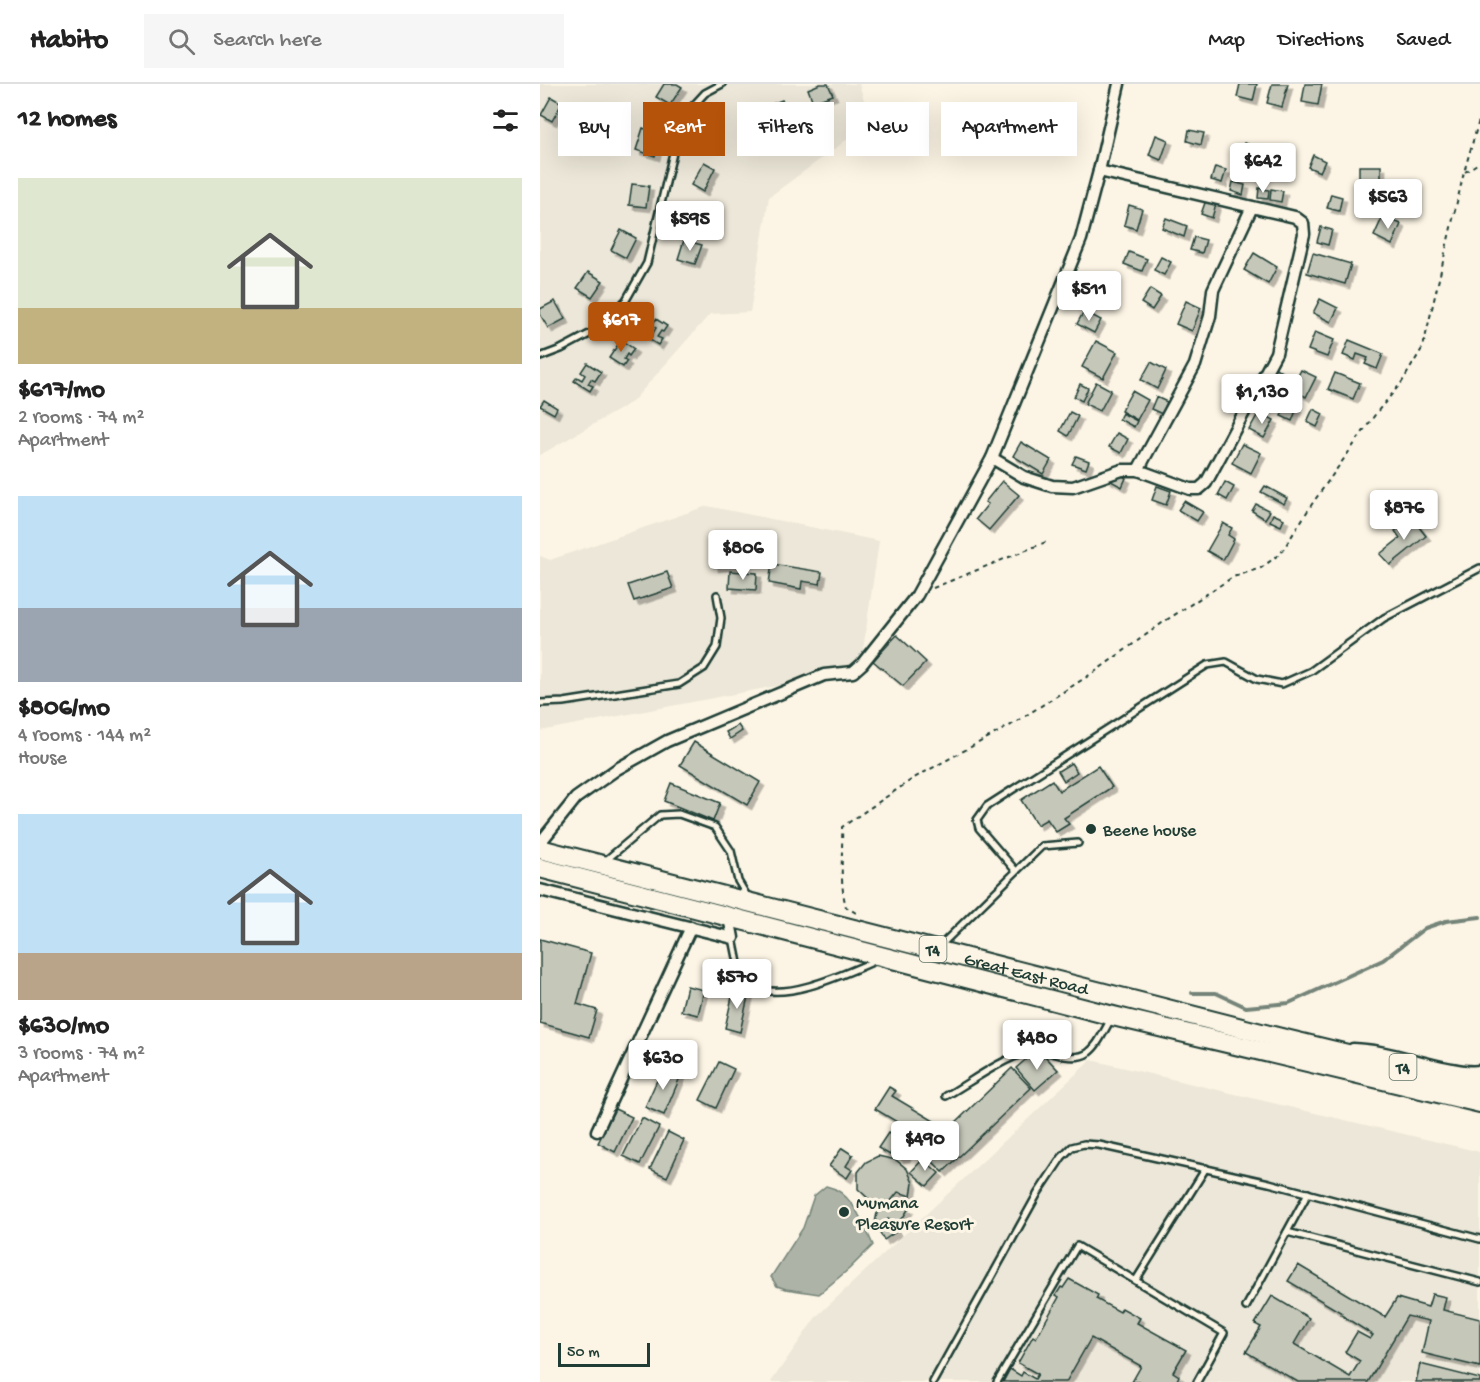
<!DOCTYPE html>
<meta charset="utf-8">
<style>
body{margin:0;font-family:"Gochi Hand",sans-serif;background:#f6f6f6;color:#222;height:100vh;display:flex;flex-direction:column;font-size:22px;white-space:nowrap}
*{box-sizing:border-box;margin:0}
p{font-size:20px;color:#767676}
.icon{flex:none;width:33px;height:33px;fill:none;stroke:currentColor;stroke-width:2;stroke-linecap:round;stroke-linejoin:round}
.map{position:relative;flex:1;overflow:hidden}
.details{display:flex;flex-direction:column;background:#fff;width:540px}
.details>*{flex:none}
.top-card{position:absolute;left:18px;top:18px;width:570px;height:54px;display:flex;gap:12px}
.scale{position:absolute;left:18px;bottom:15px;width:92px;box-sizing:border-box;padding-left:6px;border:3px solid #1f3d34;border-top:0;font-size:16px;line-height:21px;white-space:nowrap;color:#1f3d34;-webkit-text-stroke:4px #fcf5e5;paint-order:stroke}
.price{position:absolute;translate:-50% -51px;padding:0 14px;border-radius:6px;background:#fff;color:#222;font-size:20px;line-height:39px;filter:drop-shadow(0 2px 3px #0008)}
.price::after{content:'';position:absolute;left:50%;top:36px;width:18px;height:14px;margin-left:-9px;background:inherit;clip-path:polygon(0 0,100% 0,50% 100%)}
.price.active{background:#b45309;color:#fff}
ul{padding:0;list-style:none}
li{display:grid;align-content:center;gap:12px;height:318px;padding:0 18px}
li span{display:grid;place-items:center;height:186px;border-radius:0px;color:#555}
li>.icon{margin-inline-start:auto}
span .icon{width:108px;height:108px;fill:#fffc;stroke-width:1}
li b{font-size:26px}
h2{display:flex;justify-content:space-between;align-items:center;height:72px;padding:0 18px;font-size:26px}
.chip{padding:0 21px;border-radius:0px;background:#fff;box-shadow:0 6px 24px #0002;font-size:21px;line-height:54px}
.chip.active{background:#b45309;color:#fff}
header{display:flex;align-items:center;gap:36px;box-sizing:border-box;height:84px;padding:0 30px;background:#fff;border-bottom:2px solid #e0e0e0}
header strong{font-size:28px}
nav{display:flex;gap:33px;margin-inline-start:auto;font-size:21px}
.search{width:420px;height:54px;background:#f6f6f6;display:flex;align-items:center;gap:15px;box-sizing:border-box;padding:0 21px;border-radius:0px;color:#767676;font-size:22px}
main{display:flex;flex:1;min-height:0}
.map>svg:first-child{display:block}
</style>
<header>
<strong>Habito</strong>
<div class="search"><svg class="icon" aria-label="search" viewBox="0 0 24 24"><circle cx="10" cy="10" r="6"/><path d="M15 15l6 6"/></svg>Search here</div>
<nav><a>Map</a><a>Directions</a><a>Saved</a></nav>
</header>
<main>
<section class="details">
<h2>12 homes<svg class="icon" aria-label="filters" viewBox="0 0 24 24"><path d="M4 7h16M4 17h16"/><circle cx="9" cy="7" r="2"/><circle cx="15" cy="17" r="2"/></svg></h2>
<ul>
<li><span style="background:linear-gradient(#dfe7d0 70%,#c2b280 0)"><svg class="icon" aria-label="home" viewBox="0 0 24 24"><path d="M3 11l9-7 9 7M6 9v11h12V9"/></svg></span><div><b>$617/mo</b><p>2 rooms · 74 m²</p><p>Apartment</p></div></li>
<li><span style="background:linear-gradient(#bfe0f5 60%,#9aa5b1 0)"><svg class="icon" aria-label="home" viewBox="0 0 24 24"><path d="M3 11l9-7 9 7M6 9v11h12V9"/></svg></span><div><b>$806/mo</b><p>4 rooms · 144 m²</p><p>House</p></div></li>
<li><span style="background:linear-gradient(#bfe0f5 75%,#b9a48a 0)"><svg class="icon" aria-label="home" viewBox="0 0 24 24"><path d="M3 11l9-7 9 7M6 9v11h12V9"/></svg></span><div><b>$630/mo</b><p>3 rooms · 74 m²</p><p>Apartment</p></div></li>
</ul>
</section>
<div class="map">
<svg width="940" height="1298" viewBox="0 0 940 1298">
<defs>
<filter id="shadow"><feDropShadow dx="4.5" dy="4.5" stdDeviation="0" flood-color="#0004"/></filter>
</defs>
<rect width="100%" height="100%" fill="#fcf5e5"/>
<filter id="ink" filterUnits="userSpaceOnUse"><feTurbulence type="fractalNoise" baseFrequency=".0167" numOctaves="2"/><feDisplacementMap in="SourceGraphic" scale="12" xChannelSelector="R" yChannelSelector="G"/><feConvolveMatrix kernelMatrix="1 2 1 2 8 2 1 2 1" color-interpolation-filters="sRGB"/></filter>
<g filter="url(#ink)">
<!-- built -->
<g fill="#ece7d8">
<polygon points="0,0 319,0 331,38 229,113 210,228 170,230 92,318 0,371"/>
<polygon points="167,422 339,457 320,586 0,647 0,472 10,476"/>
<polygon points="551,976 940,1068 940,1298 231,1298 276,1233"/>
</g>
<!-- water -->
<path fill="#aeb3a7" stroke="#758479" stroke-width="1.5" d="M286 1102C312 1107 323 1139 333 1161L309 1185 279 1210 246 1205 237 1202 231 1193 263 1144 274 1112Z"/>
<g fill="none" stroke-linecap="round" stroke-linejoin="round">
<!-- stream -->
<polyline stroke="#758479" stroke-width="4" points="652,909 676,909 706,923 749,919 843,876 885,844 906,837 940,833"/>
</g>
<!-- building -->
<g fill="#c5c7b9" stroke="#1f3d34" stroke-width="1.5" filter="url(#shadow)">
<polygon points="124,0 137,0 142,3 130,21 116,13"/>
<polygon points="280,0 288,0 293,11 273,18 268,5"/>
<polygon points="700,0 717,0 713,17 697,13"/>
<polygon points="732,0 748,0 742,23 727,19"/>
<polygon points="765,0 782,0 778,21 762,18"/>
<polygon points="11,13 22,19 12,37 1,31"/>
<polygon points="242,16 248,31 228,39 222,24"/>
<polygon points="103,44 122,51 115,72 96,66"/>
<polygon points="649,46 664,49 661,61 647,57"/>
<polygon points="616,51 628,56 621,76 609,71"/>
<polygon points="704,59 713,62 710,72 701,70"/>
<polygon points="773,71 785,77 780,88 768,83"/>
<polygon points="164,78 175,84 163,108 151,101"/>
<rect x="819" y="82" width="22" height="16"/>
<polygon points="675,83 686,86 682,99 671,96"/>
<polygon points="693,98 705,101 703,111 691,107"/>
<polygon points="92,100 109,102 106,123 89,121"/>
<polygon points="719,104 729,106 728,115 718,114"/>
<polygon points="731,105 743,107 741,118 730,116"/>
<polygon points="791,110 802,113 799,127 787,124"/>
<polygon points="666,116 676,120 672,134 661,130"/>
<polygon points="589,121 602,125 596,145 584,141"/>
<polygon points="843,132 861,140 852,161 834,152"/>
<polygon points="626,134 647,142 644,153 622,144"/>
<polygon points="781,143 792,146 788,161 777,158"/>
<polygon points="81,146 96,154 86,174 71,166"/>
<polygon points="654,153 666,156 662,169 650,166"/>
<polygon points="144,156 162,161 155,180 138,175"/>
<polygon points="589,168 607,175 602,187 584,180"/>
<polygon points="714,169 737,183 728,200 704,186"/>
<polygon points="773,169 811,180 805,200 767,189"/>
<polygon points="621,173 631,178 624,191 614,186"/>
<polygon points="48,188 63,197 52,213 37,204"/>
<polygon points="549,201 562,207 557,216 545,210"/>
<polygon points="610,205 621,212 612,226 601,219"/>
<polygon points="780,215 798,224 791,238 773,229"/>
<polygon points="15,217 25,235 8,244 0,230 0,225"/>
<polygon points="646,217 661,224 652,247 636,240"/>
<polygon points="544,227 561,236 554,249 537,240"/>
<polygon points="116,235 127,242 123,248 121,247 117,253 122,255 118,261 105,253 109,247 113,249 116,244 112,241"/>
<polygon points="775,248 794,256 787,273 768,266"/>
<polygon points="81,256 94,265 89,272 87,270 84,275 87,277 83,283 69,274"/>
<polygon points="809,256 843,270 837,285 825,280 828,274 817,270 815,276 803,271"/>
<polygon points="556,257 577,268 563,294 542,283"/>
<polygon points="611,278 626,286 617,305 601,296"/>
<polygon points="47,279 61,288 55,297 51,295 48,300 53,302 50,307 34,297 37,293 42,296 45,291 41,288"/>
<polygon points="732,282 751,293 745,304 726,293"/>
<polygon points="761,286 776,293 766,313 751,305"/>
<polygon points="795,289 820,299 813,315 788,305"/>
<polygon points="556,298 571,306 560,327 545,320"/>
<polygon points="540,300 548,304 542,317 534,313"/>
<polygon points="592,307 608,316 597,336 581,327"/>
<polygon points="616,313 627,318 622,330 611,325"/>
<polygon points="4,316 17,324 14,330 0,322"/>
<polygon points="747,320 757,324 752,337 741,332"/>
<polygon points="773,325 783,330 777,343 767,338"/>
<polygon points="530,328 538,332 528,352 520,347"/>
<polygon points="719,328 734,336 724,354 709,346"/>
<polygon points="582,329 597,337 594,343 579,335"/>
<polygon points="577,349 588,355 581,369 569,363"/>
<polygon points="481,358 511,376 503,390 473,372"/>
<polygon points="702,360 721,369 711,389 692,379"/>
<polygon points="536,372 549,377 546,385 532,380"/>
<polygon points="571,386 586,394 582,403 567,395"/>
<polygon points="462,397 479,411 449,446 436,435 448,420 445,418"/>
<polygon points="685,398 694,403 687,416 678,411"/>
<polygon points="617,402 631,407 626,421 612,416"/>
<polygon points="725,402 747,414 744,420 721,408"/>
<polygon points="644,417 663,428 657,437 638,426"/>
<polygon points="716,420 730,427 725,435 712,427"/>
<polygon points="733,430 744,435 741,442 730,437"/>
<polygon points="872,434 886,452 850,481 840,470 860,454 855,447"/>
<polygon points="683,439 692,444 688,451 694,455 683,476 667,467"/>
<polygon points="193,469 194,481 174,483 173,470"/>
<polygon points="232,480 282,488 280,500 262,497 261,505 229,499"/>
<polygon points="190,487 217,489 216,506 189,504"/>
<polygon points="127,488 133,504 94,517 88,501"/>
<polygon points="357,551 386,578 363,602 333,577"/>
<polygon points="198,641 202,647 190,655 186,648"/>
<polygon points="154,658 220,698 207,721 140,681"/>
<polygon points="531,679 537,688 524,697 518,687"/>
<polygon points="558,682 572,703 524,734 529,740 516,748 507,735 497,741 481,716 512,696 519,707"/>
<polygon points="131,699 180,719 173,737 124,717"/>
<polygon points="0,855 51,869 37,920 57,926 49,953 0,939"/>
<polygon points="147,902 164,906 158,931 141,927"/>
<polygon points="194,904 209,908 200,948 185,944"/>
<polygon points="491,971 497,978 505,972 518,986 495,1006 476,984"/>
<polygon points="179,978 194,985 176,1024 160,1016"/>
<polygon points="123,983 141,991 124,1031 105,1023"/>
<polygon points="472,984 491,1004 403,1088 384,1069"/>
<polygon points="349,1003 356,1007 352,1012 399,1040 389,1057 335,1025"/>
<polygon points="75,1025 92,1033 75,1068 58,1059"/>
<polygon points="102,1034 119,1043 100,1080 83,1072"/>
<polygon points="128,1048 144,1056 127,1093 110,1085"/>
<polygon points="348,1049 370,1060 375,1055 385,1062 378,1070 370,1064 365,1073 359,1074 352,1067 350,1071 338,1064"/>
<polygon points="302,1064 313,1071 306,1082 312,1086 307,1094 289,1082"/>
<polygon points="338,1072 356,1076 367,1085 373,1099 371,1112 358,1108 350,1118 341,1118 330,1116 318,1105 318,1088 326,1078"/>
<polygon points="383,1075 399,1089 387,1102 371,1088"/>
<polygon points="341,1120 369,1124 359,1140 348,1135 347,1141 354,1142 357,1147 344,1156 335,1139 338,1124"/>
<polygon points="758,1181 845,1233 857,1214 888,1223 892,1210 906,1213 903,1226 940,1235 940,1283 882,1269 889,1237 867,1232 828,1298 758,1298 706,1268 721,1243 715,1240 732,1212 769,1234 754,1260 810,1293 820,1277 805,1268 817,1248 830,1255 833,1251 801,1231 802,1229 748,1197"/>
<polygon points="529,1195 558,1211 556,1215 580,1228 582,1224 600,1234 597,1239 646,1266 633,1288 639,1292 636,1298 592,1298 601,1282 551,1254 526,1298 463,1298 470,1285 481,1292 483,1288 495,1295 498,1290 478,1279 493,1252 496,1254 519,1213 516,1211 521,1203 523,1204"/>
<polygon points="880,1280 940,1295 940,1298 876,1298"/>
</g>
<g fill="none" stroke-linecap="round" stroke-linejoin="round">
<defs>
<g id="lane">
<polyline points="0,273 21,265 55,247 86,216 107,179 141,35 165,9 182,0"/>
<polyline points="0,619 24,618 139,600 164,584 177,563 181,534 177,511"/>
<polyline points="65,777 120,731 139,730 175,743 191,767 198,797 207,812"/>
<polyline points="476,787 439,744 437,736 447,722 667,581 686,578 717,595 742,600 771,587 844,534 940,484"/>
<path d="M193 854 201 894C206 897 212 902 217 904 248 917 306 889 335 877"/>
<polyline points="399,863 502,762 538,759"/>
<path d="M406 1012C429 999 463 974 488 968 498 965 507 967 516 970 551 980 555 963 571 935"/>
<polyline points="747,1148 940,1198"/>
<polyline points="596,1196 666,1084"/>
<polyline points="706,1223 768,1109"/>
<polyline points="393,1298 498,1109 522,1073 532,1063 544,1060 559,1061 729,1099 940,1155"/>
<polyline points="457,1298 537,1162 684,1249 657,1298"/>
</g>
<g id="street">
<polyline points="452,374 484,393 512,402 533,403 582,386 598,386 650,405 659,405 666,399 736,269 764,150 763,139 755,133 559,87"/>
<polyline points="598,386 655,281 670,232 673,206 712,123"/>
<polyline points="0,759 36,714 77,685 127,657 284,591 313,588 322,580 377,511 452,374 541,155 559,87 579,0"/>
<polyline points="0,806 193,854 189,833"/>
<path d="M813 965C845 966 875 978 907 984 918 986 928 989 940 987"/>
<polyline points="57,1047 151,843"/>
</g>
<g id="primary">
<path id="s1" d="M0 765 737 953 940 1002"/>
<polyline points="0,784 573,932 940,1019"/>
</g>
</defs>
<!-- lane casing -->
<use href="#lane" stroke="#1f3d34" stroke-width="10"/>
<!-- street casing -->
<use href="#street" stroke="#1f3d34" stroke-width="15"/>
<!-- primary casing -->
<use href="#primary" stroke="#1f3d34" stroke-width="22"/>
<!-- path -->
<g stroke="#1f3d34" stroke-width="2" stroke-dasharray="4.5 4.5" stroke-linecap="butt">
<polyline points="925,88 940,78"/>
<polyline points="393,504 506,458"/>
<path d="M316 829 306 823C299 797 303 769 302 743L374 694 471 641 556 587 625 537 693 493 721 484 741 469 772 420 837 328 862 298 883 263 924 88 940 33"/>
</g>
<!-- lane -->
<use href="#lane" stroke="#fcf5e5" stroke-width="5"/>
<!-- street -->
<use href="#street" stroke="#fcf5e5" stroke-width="10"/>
<!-- primary -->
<use href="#primary" stroke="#fcf5e5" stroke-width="18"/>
</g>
</g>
<!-- markers -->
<g fill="#1f3d34" stroke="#fcf5e5" stroke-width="2">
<circle cx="551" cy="745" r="6"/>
<circle cx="304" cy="1128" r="6"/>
</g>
<g text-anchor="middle" stroke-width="6" stroke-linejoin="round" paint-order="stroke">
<!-- shield labels -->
<g fill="#fcf5e5" stroke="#617469" stroke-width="1.5">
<rect x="379.5" y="852" width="27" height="26" rx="4.5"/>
<rect x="849.5" y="970" width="27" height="26" rx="4.5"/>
</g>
<g font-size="16" font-weight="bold" fill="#1f3d34">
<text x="393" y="871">T4</text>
<text x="863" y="989">T4</text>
</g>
<!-- poi labels -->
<g font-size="18" fill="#1f3d34" stroke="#fcf5e5" text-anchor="start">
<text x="563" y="751">Beene house</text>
<text x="316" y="1124">Mumana<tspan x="316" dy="21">Pleasure Resort</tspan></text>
</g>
<!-- street labels -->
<g font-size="18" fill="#1f3d34" stroke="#fcf5e5">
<text dy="6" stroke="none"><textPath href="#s1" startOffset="502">Great East Road</textPath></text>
</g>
</g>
</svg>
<div class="scale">50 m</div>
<b class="price" style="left:723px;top:110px">$642</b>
<b class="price" style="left:848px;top:146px">$563</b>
<b class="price" style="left:150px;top:168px">$595</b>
<b class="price" style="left:549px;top:238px">$511</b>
<b class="price active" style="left:81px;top:269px">$617</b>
<b class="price" style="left:722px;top:341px">$1,130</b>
<b class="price" style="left:864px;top:457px">$876</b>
<b class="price" style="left:203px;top:497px">$806</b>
<b class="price" style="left:197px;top:926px">$570</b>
<b class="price" style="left:497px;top:987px">$480</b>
<b class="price" style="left:123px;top:1007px">$630</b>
<b class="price" style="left:385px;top:1088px">$490</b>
<div class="top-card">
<a class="chip">Buy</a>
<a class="chip active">Rent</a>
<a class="chip">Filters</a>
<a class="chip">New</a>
<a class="chip">Apartment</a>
</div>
</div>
</main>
